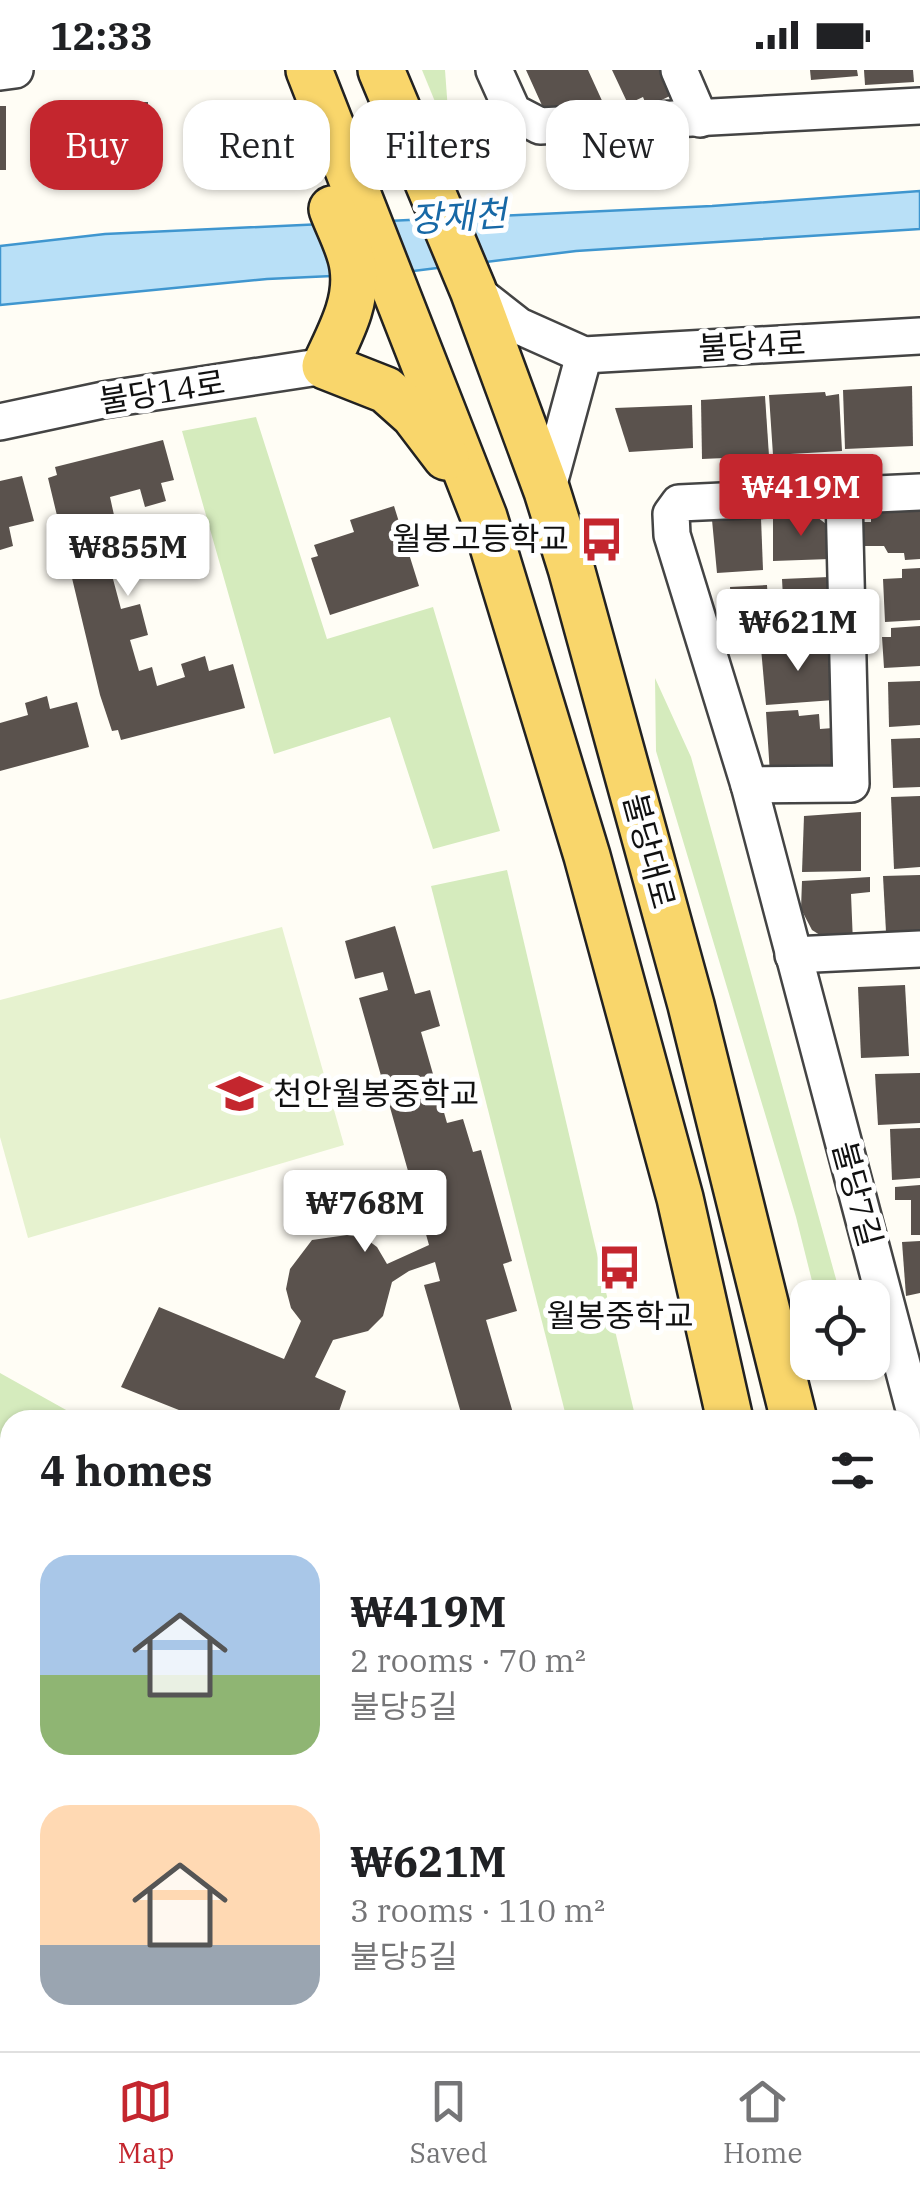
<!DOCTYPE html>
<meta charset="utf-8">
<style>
body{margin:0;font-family:"IBM Plex Serif","Noto Sans KR",serif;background:#f2f2f2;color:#202124;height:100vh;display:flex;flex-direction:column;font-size:38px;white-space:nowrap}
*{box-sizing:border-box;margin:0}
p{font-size:32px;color:#757577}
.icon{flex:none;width:55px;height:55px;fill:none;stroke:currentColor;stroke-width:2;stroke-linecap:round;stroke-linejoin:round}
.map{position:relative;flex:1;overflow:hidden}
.panel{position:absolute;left:0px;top:1340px;width:920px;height:642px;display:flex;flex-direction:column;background:#fff;border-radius:30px 30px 0 0;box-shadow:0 2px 8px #0004}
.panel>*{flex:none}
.guide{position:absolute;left:30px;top:30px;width:860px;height:90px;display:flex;gap:20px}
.buttons{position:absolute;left:790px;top:1210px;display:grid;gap:20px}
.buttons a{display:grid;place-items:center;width:100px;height:100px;border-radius:20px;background:#fff;box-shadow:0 2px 8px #0004;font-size:50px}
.price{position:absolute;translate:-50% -85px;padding:0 22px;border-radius:10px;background:#fff;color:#222;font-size:32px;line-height:65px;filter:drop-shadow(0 2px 5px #0008)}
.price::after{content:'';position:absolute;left:50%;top:60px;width:30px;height:22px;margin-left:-15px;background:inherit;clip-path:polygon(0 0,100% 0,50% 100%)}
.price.on{background:#c4262e;color:#fff}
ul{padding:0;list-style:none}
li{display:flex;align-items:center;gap:30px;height:250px;padding:0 40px}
li span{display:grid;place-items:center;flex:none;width:280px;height:200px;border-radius:30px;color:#555}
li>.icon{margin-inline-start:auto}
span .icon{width:120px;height:120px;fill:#fffc;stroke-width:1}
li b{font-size:42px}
h2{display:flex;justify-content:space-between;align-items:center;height:120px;padding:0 40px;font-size:42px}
.tag{padding:0 35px;border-radius:30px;background:#fff;box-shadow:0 2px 8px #0004;font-size:35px;line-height:90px}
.tag.on{background:#c4262e;color:#fff}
.status{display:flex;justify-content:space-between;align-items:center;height:70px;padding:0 50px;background:#fff;direction:ltr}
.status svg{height:28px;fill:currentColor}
.menu{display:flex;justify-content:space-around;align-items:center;height:140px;border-top:2px solid #e0e0e0;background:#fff;font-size:28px;color:#757577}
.menu a{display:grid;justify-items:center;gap:5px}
.menu .on{color:#c4262e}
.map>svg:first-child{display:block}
</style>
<div class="status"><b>12:33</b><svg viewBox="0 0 49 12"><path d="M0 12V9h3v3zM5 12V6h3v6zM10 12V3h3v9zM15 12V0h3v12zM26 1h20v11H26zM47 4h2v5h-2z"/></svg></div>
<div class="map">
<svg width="920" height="1981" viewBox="0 0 920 1981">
<rect width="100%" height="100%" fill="#fffdf5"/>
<!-- green -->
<g fill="#d5ebbd">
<polygon points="422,0 445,0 450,68"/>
<polygon points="256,347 327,569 433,537 500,761 433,779 390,647 274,684 182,361"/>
<polygon points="655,608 691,687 841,1227 816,1227 796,1147 656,681"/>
<polygon points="507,800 636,1350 567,1350 431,816"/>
<polygon points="0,1303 84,1350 10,1350 10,1373 0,1367"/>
</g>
<!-- pitch -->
<polygon fill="#e6f2cf" points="282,857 344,1075 28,1168 0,1067 0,930"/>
<!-- water -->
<polygon fill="#b9e0f7" stroke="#3f96cf" stroke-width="2.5" points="920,121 920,159 576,181 397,203 267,209 0,235 0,176 105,164 712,136"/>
<!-- building -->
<g fill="#5a524d">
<polygon points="526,0 588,0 604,35 588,42 584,33 573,38 570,31 545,42"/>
<polygon points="612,0 660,0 672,25 647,37 643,27 628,34"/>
<polygon points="810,0 857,0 858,6 811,10"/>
<polygon points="864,0 913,0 914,12 865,15"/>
<polygon points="99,32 148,32 149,91 100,92"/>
<rect x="0" y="36" width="6" height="64"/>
<polygon points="912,316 913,376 845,379 843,320"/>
<polygon points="825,322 826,326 839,324 842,381 773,385 769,325"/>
<polygon points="765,326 769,386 702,389 701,330"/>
<polygon points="692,335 693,378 629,382 615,338"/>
<polygon points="163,370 174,410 161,413 166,431 145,437 140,419 110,427 114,445 96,450 105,481 123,476 130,503 113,509 121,539 140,534 148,565 130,570 139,601 152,597 157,616 185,607 181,594 205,586 209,601 233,594 245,638 121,670 118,660 112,661 100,625 48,408 57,405 55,397"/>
<polygon points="22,406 34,451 9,457 13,476 0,480 0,411"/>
<polygon points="394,436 419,516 330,545 311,488 318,486 314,475 354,462 350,450"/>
<polygon points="920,436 920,489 905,490 904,483 888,483 884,476 864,476 864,452 871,452 871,444 881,444 881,437"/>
<polygon points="817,447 830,457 830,489 773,491 773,448"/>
<polygon points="761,448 763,500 717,503 712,450"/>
<polygon points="920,498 920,550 885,552 883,509 902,508 902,499"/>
<polygon points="829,507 831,559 795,561 795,546 784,547 782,509"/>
<polygon points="767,515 770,564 733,566 730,517"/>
<polygon points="920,556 920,596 884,598 882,567 891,567 891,558"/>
<polygon points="829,573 834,630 766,635 761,578"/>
<polygon points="920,611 920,655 889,657 888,612"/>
<polygon points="47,626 50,639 77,632 89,677 0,701 0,653 28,645 25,633"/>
<polygon points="798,640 799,646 819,644 820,659 833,658 835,700 770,704 766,642"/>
<polygon points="920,668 920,717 893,718 891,669"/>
<polygon points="920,726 920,797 894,799 891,727"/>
<polygon points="861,742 861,801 802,802 804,746"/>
<polygon points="920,805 920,861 886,862 883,806"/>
<polygon points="870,807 870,822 851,824 853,873 831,872 812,860 801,839 802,811"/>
<polygon points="395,856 415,924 430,920 440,956 421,962 447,1053 463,1049 473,1082 481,1080 512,1191 503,1194 517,1241 486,1250 515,1350 463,1350 424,1215 440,1211 435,1192 409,1201 392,1212 383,1246 368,1261 333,1270 315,1307 346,1321 336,1350 204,1350 121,1317 159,1237 284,1289 301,1251 291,1238 286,1219 290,1199 312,1170 347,1165 365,1168 377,1177 387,1194 429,1175 359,928 388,920 383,902 355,909 345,871"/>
<polygon points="905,915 909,986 861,988 858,917"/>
<polygon points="920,1003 920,1053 878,1055 875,1004"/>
<polygon points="920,1058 920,1108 892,1110 890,1059"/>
<polygon points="920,1115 920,1165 911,1165 911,1130 895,1130 895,1117"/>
<polygon points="920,1171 920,1223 906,1226 902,1172"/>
<polygon points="366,1972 434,1972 435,1980 367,1981"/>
<polygon points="620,1972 648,1972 660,1981 614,1981"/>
</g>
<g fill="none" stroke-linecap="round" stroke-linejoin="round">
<defs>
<g id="minor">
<polyline points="494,0 513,42 540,56 920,36"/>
<polyline points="679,0 700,49"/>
<polyline points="0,2 15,0"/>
<polyline points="473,220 519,256 584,285 920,266"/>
<polyline points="0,352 103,330 325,296"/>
<polyline points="547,421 584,285"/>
<polyline points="920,422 679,433 671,444 672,465 749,715 920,1362"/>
<polyline points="749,715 851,714 844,425"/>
<polyline points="793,885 920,879"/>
<polyline points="0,1516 10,1520"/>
<polyline points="910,1517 920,1519"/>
<polyline points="910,1545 920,1545"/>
<polyline points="910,1594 920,1594"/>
<polyline points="910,1665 920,1645"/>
<polyline points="176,1977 179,1972"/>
</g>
<g id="major">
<polyline points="309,0 484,447 587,786 680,1128 730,1350"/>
<polyline points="381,0 473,220 547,421 571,498 691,935 794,1350"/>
<path d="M332 139C339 158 351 179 353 198 358 233 339 265 325 296L386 320 414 345 446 387"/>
<polyline points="0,1408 10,1414"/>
<polyline points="0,1472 10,1478"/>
<polyline points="839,1972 841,1981"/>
<polyline points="898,1972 900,1981"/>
</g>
</defs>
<!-- minor casing -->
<use href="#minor" stroke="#444" stroke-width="40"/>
<!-- major casing -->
<use href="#major" stroke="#222" stroke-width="50"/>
<!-- minor -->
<use href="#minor" stroke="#fff" stroke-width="35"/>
<!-- major -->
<use href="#major" stroke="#f9d66b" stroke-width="45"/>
</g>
<!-- icons -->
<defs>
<symbol id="bus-bare" viewBox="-9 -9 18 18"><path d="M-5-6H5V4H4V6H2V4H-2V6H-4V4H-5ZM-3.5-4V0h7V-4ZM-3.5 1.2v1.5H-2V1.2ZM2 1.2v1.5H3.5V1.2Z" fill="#c4262e" stroke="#fff" stroke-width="2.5" paint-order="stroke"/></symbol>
<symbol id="school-bare" viewBox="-9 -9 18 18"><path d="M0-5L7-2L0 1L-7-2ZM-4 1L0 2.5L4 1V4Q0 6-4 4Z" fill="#c4262e" stroke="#fff" stroke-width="2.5" paint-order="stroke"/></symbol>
</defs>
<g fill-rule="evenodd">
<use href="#bus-bare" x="570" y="438" width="63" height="63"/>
<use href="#school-bare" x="208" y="992" width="63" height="63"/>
<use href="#bus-bare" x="588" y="1166" width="63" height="63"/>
</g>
<g text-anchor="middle" stroke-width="10" stroke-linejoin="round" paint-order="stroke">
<!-- street labels -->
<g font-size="32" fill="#111" stroke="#fff">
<text transform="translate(752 276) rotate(-3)" y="11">불당4로</text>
<text transform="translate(162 322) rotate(-9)" y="11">불당14로</text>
<text transform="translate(649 781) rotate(75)" y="11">불당대로</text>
<text transform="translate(857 1124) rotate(75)" y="11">불당7길</text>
</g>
<!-- poi labels -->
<g font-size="32" fill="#111" stroke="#fff" text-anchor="end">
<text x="569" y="480">월봉고등학교</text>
<text x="273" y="1035" text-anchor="start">천안월봉중학교</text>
<text x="620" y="1257" text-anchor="middle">월봉중학교</text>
</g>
<!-- water labels -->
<g font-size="35" font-style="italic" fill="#1768a6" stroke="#fff">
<text transform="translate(458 147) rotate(-4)" y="12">장재천</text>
</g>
</g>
</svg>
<div class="buttons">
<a><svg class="icon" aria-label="locate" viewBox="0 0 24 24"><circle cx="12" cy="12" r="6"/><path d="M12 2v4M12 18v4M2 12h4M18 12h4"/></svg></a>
</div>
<b class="price on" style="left:801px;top:469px">₩419M</b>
<b class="price" style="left:128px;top:529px">₩855M</b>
<b class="price" style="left:798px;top:604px">₩621M</b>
<b class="price" style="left:365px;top:1185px">₩768M</b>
<div class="guide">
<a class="tag on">Buy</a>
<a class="tag">Rent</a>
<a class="tag">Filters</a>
<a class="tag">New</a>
</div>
<section class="panel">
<h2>4 homes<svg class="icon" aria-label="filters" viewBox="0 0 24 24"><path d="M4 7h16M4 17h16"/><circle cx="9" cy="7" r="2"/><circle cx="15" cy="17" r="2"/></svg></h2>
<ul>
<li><span style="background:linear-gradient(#a9c7e8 60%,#8fb573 0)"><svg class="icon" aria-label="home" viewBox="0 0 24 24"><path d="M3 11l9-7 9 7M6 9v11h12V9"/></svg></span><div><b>₩419M</b><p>2 rooms · 70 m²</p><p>불당5길</p></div></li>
<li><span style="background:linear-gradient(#ffd9b3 70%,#9aa5b1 0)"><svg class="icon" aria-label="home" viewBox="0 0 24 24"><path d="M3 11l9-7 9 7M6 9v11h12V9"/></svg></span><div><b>₩621M</b><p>3 rooms · 110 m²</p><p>불당5길</p></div></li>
</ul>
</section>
</div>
<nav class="menu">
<a class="on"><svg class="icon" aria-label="map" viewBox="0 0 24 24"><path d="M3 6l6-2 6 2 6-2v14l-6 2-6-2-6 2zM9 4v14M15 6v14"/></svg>Map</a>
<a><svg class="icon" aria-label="saved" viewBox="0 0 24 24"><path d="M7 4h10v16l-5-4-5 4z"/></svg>Saved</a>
<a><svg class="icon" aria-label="home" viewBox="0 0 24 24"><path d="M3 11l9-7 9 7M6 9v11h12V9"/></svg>Home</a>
</nav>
